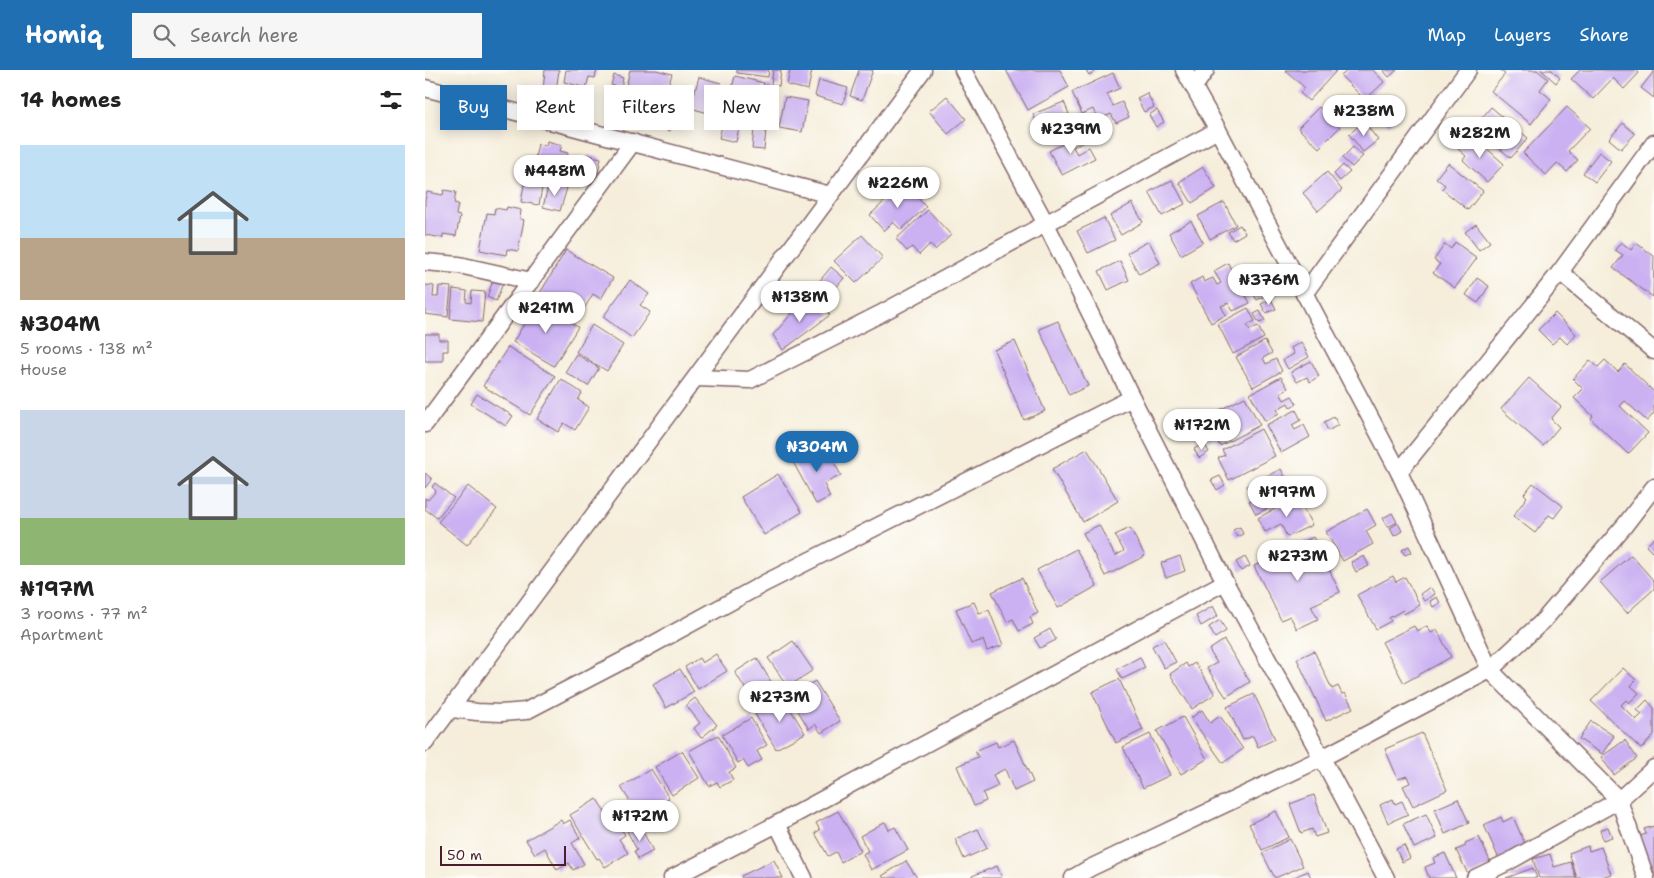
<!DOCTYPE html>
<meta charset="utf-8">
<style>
body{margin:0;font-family:"Shantell Sans",sans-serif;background:#f6f6f6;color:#222;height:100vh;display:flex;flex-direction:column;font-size:19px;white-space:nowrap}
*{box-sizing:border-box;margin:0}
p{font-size:16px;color:#767676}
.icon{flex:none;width:28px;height:28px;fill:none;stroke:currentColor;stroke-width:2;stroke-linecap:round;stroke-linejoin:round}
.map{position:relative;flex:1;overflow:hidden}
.sheet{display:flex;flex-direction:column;background:#fff;width:425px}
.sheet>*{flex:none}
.guide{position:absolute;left:15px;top:15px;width:475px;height:45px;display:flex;gap:10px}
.scale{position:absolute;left:15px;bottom:12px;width:126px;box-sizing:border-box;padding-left:5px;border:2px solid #4a1f2b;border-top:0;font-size:14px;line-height:18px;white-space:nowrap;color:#4a1f2b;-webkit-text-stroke:4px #fdfcf7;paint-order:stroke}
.price{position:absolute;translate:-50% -42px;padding:0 11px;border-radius:18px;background:#fff;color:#222;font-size:16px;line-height:32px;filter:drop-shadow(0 1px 2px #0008)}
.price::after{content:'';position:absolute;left:50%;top:30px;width:15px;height:11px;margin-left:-8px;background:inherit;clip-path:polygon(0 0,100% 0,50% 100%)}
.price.selected{background:#1f6fb2;color:#fff}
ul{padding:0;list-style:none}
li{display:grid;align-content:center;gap:10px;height:265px;padding:0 20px}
li span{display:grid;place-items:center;height:155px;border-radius:0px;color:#555}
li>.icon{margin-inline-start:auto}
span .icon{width:90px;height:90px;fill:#fffc;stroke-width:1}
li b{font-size:21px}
h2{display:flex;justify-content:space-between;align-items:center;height:60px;padding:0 20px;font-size:21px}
.chip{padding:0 18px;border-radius:0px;background:#fff;box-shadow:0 2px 12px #0003;font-size:18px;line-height:45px}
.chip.selected{background:#1f6fb2;color:#fff}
header{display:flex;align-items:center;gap:30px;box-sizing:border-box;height:70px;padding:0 25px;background:#1f6fb2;color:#fff}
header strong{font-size:24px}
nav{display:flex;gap:28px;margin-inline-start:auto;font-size:18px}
.search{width:350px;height:45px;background:#f6f6f6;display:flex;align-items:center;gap:12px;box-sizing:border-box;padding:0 18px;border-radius:0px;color:#767676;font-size:19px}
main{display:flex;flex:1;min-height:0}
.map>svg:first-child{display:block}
</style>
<header>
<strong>Homiq</strong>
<div class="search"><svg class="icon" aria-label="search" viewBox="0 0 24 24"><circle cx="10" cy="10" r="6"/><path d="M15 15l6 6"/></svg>Search here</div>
<nav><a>Map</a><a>Layers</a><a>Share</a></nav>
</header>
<main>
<section class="sheet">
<h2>14 homes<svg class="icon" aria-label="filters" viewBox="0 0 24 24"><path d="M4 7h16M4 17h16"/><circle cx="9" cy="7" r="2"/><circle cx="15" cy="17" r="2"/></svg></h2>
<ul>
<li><span style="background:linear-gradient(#bfe0f5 60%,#b9a48a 0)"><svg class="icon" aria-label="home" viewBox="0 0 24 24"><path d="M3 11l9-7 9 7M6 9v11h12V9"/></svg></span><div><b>₦304M</b><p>5 rooms · 138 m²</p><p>House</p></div></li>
<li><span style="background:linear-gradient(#c9d6e8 70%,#8fb573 0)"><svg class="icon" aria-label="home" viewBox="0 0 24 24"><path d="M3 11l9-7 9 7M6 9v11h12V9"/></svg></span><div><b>₦197M</b><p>3 rooms · 77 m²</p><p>Apartment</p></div></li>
</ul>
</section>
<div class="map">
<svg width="1229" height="808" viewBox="0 0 1229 808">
<rect width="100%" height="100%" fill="#fdfcf7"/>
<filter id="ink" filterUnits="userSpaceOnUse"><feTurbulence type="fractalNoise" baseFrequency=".02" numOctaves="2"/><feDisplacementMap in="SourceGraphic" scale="10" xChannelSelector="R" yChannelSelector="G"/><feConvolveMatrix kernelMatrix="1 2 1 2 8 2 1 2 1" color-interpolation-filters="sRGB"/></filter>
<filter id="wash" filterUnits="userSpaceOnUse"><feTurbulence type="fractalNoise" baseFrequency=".0096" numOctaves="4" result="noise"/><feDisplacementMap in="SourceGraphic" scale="20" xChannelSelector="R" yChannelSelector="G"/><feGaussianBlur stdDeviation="1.12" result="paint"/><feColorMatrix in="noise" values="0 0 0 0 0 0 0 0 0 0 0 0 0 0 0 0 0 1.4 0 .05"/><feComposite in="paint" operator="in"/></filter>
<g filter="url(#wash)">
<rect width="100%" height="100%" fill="#f6eedb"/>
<g id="blocks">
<!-- building -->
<g fill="#cbb1f2">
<polygon points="120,0 134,0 131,21 118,20"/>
<polygon points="141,0 172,0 170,8 164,7 161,18 139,12"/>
<polygon points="205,0 231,0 247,4 244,14 240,13 235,31 228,29 222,52 194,45"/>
<polygon points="312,0 344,0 343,7 312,3"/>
<polygon points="348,0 356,0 354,16 346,15"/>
<polygon points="365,0 387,0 383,20 362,15"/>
<polygon points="434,0 448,0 437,30 425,26"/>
<polygon points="581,0 635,0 644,17 603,40"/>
<polygon points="661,0 672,0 664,5"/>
<polygon points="860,0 909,0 911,1 884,31 875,23 880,18"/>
<polygon points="923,0 948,0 959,12 940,30 916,6"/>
<polygon points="958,0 972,0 964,7"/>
<polygon points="1075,0 1112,0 1123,9 1115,20 1126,29 1106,54 1066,21 1080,4"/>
<polygon points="1116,0 1127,0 1135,8 1131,13"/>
<polygon points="1155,0 1211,0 1214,3 1199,19 1188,8 1168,29 1146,9"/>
<polygon points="1229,1 1229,28 1216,18"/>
<polygon points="688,3 695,18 682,24 688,36 697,32 704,47 691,53 686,44 673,50 668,39 657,44 647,22"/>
<polygon points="189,5 198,8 196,18 186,15"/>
<polygon points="310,6 339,13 329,56 315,53 311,72 294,68 299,49 309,52 313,36 303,34"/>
<polygon points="274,7 296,13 287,44 265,38"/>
<polygon points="394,10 423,18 418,34 390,26"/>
<polygon points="341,15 348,16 344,44 336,42"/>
<polygon points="722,23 729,37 719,42 712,28"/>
<polygon points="189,26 196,28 193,43 185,41"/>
<polygon points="522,26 541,49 523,64 504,41"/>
<polygon points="360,27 383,31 377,62 354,58"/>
<polygon points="639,32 644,44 634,47 637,54 645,51 649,61 620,72 608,44"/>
<polygon points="894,37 915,57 894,78 873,58"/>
<polygon points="1066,37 1103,68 1086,88 1049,57"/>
<polygon points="1142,37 1165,58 1143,81 1153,90 1142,102 1132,93 1121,105 1098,83"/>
<polygon points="732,40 739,52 731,57 724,45"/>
<polygon points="962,43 969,50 964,55 957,49"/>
<polygon points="237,45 249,48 245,61 234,58"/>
<polygon points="939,52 953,70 938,82 924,64"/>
<polygon points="1198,53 1210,64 1196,79 1184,69"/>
<polygon points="329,59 341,60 339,80 327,79"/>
<polygon points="657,64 661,70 648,77 652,84 664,77 670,88 637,105 624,81"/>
<polygon points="1047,65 1079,94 1062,112 1038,90 1041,86 1033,79"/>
<polygon points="122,71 137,75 135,81 143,83 138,104 108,97 113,74 121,76"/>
<polygon points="928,77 938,86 927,97 917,88"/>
<polygon points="1174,82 1186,91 1170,112 1158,103"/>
<polygon points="163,85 176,88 173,103 160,100"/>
<polygon points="1023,93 1058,121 1043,140 1017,119 1020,115 1011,108"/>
<polygon points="918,95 925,102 915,111 909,104"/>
<polygon points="778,97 791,118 767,133 754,112"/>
<polygon points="902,102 917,120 893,141 878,123"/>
<polygon points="100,109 118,112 114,135 96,132"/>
<polygon points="747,110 760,134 737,146 724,122"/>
<polygon points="124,113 142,118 135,141 118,137"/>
<polygon points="479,113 501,137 476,160 468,152 459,161 445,145"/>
<polygon points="19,120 31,122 29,133 33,134 31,145 35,146 31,166 18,164 18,168 0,165 0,130 2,122 18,125"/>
<polygon points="799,132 811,155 785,169 773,146"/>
<polygon points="707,133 718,152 696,165 685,146"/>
<polygon points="82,137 96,140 95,149 99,150 93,181 82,179 81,185 55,180 62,143 69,144 70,138 81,140"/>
<polygon points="503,140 526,165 510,180 505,174 494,185 487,177 482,181 471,169"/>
<polygon points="679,148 690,170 663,183 652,161"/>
<polygon points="766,151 778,172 756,185 744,163"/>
<polygon points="1051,154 1065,172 1054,180 1040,162"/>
<polygon points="815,155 820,163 808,170 803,162"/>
<polygon points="437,165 458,188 431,213 409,191"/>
<polygon points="724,171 735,193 714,204 702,183"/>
<polygon points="1030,172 1052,188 1030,218 1008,203 1015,194 1009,190 1020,174 1026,179"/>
<polygon points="1196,172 1206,180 1211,173 1229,186 1228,227 1188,198 1198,185 1190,180"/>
<polygon points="141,180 188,208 176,229 168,224 154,247 115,223"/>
<polygon points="695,191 704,210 683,220 674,201"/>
<polygon points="803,193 809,205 818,200 824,210 815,215 825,233 808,241 803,233 796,236 801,245 786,253 765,214 777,207 779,212 788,208 792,215 796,213 789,201"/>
<polygon points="406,197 419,208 396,236 383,225"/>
<polygon points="70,205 80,208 71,231 62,227"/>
<polygon points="842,208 848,221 832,230 825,218"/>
<polygon points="1052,208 1064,216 1053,233 1041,225"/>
<polygon points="205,210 224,224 215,235 225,242 207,268 178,247"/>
<polygon points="0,215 9,216 8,227 13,227 14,216 26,217 23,247 0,244"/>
<polygon points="28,219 42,221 41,232 46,233 47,221 60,222 57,252 25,249"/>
<polygon points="382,226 405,245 358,280 348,265"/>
<polygon points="846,229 851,239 841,243 836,234"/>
<polygon points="112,233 153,257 129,296 88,272"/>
<polygon points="823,238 830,251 822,255 825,260 833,256 839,268 808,284 793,254"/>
<polygon points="835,241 840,251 834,253 829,244"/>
<polygon points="1130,243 1151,264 1142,274 1135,267 1127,274 1113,260"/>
<polygon points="633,251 663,316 644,325 614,259"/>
<polygon points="167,255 198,275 182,301 151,282"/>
<polygon points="0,264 14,264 14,270 23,270 23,281 18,281 18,291 0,291"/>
<polygon points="590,271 620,341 599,350 569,280"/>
<polygon points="840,271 847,283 838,288 841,294 851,289 857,301 828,317 811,287"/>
<polygon points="876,272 884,287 863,299 858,290 869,284 866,278"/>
<polygon points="83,277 130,306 105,345 58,316"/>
<polygon points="151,284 174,298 163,316 140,302"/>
<polygon points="1165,290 1173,297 1180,290 1193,302 1200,294 1229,322 1229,343 1222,351 1200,331 1195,336 1223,363 1203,384 1166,349 1168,346 1149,328 1158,319 1148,309"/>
<polygon points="886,291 894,306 885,312 882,307 872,312 866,302"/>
<polygon points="856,307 863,318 855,323 859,330 867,326 872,334 865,337 863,333 852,339 854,343 840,351 825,324"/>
<polygon points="1104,308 1136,337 1126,349 1134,357 1118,376 1076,339"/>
<polygon points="136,309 157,323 153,330 164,337 150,360 139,353 133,362 112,349"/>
<polygon points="52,324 88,346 81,356 46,334"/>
<polygon points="820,327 835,355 795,376 790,368 785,371 778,359 784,356 779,348"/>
<polygon points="871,340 876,350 867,355 870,360 879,355 885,367 856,383 841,355"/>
<polygon points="909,347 913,355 903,361 899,352"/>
<polygon points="836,359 850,386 804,410 793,388 800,385 797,380"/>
<polygon points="779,373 784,382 774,388 769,379"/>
<polygon points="399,375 416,405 399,414 405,427 391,434 368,392"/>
<polygon points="662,379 693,431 658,452 627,399"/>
<polygon points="856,399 869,425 831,444 824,431 829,429 822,416"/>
<polygon points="0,403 7,409 0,418"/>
<polygon points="353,404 377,442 339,465 316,427"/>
<polygon points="795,406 800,415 792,420 786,410"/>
<polygon points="10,413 29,428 12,448 0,439 0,428 3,430 11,421 7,417"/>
<polygon points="1108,413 1138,436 1129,448 1124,445 1110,463 1088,446 1102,427 1099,424"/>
<polygon points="43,416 72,439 42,475 13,452"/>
<polygon points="872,427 887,455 862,467 856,454 840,462 833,448"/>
<polygon points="942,439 951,455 941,461 948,474 918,491 901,462"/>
<polygon points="967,443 972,452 963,457 958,448"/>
<polygon points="973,453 977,461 969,466 965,458"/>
<polygon points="674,455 690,486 699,481 690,465 705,458 720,486 680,506 658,463"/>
<polygon points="815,457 818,464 812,467 808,460"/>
<polygon points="888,467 915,522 886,536 893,549 872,559 865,546 856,550 829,496"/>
<polygon points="1229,468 1229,484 1221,476"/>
<polygon points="984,476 987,482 980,485 977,480"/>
<polygon points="651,479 672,516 633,538 612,500"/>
<polygon points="1206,485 1229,511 1229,519 1202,543 1175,512"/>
<polygon points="755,486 760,501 741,508 736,493"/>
<polygon points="939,486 944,496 931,502 926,492"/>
<polygon points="820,487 825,496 816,501 811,492"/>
<polygon points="968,506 971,512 980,507 995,535 979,544 978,540 964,548 966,551 951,559 932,525"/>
<polygon points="597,508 613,543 605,547 608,554 594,561 588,549 582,552 567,522"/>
<polygon points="1005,517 1010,524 999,531 995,524"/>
<polygon points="1012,527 1015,533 1008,537 1005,531"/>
<polygon points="549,532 554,543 564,540 578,575 562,581 558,570 546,574 531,539"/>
<polygon points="788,536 793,546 776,556 771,546"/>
<polygon points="795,550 801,561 790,568 784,557"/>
<polygon points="989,556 992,561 1002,556 1006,563 1012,560 1026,587 979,613 957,572"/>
<polygon points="625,559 631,570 615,578 609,568"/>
<polygon points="739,570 751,592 739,598 727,576"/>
<polygon points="799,570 825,612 801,627 782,598 792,593 784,580"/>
<polygon points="368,571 388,600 363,617 343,588"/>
<polygon points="889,581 907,619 913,616 917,624 920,623 928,638 901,651 872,589"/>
<polygon points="291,584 302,601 273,619 260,597 274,588 277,593"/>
<polygon points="715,587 720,598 697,609 692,599"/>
<polygon points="332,588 352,622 330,635 310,602"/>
<polygon points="761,593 763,597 770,593 790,624 767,639 745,604"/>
<polygon points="1198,598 1211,610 1206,616 1214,623 1204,633 1201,630 1196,635 1211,650 1217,644 1212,640 1222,630 1229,638 1229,665 1216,679 1166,631"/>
<polygon points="255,599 269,622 241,638 228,614"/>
<polygon points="694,609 718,660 691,673 667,622"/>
<polygon points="390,611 415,651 396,663 390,654 384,659 364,626"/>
<polygon points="829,624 850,669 833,677 828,666 818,670 802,637"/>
<polygon points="358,627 380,663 351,679 330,644"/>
<polygon points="270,628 292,655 276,668 269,658 275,653 261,635"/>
<polygon points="777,640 785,653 795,646 818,679 798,693 766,648"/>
<polygon points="758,647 782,689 756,704 732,661"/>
<polygon points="326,648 342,675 332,681 337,690 323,698 318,690 313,693 297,665"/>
<polygon points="1166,651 1189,666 1177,684 1154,669"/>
<polygon points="997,663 1022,720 988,736 978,716 985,713 982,706 973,709 960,679"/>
<polygon points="725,664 745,705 718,718 698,677"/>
<polygon points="293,665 311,698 304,702 308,710 295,717 292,712 284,716 264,681"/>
<polygon points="589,670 608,712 589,721 580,699 568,705 573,716 558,723 561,731 549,736 532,696 553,687 550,681 571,672 573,677"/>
<polygon points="1200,670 1212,688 1189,705 1176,687"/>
<polygon points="257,681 274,708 247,725 230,697"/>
<polygon points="226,699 244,728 214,746 196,717"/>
<polygon points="889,725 902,763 890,767 887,759 876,763 865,734"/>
<polygon points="172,729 188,755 193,753 200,765 194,769 203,783 180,797 174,788 172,789 145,745"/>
<polygon points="968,729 970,734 977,731 983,744 963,753 955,735"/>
<polygon points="1033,729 1044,753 1020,764 1010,739"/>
<polygon points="413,741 436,781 416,792 411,782 403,786 390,763 395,760 391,753"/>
<polygon points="851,741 864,767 837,780 824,754"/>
<polygon points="1001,744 1012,768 989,778 978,754"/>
<polygon points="1076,747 1078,752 1088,747 1101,776 1074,789 1059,755"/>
<polygon points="136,750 138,754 145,750 155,768 147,773 159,794 148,800 144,793 132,800 120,778 110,784 101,770"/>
<polygon points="460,752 464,760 470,757 483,780 446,800 438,784 443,781 435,766"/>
<polygon points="214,754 228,781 213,789 209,781 212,780 202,761"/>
<polygon points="1229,756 1229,806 1215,766 1221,764 1219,759"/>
<polygon points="1183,757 1187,767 1178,770 1175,760"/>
<polygon points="553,759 562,778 539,789 530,769"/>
<polygon points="1054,767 1067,795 1044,806 1031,780 1041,776 1040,773"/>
<polygon points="865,769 878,796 850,808 837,783"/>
<polygon points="979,775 985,788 977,792 971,779"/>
<polygon points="1163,776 1164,781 1176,777 1186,804 1174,808 1152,808 1144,783"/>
<polygon points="1020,783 1031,808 1004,808 1000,797 1010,793 1008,788"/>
<polygon points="1125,784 1129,797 1146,792 1151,808 1114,808 1108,789"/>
<polygon points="349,790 358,808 317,808 316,806"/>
<polygon points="481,791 492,808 459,808 457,806"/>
<polygon points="572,796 577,808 547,808 547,806"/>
<polygon points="1108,798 1112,808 1081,808"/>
<polygon points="883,801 886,808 867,808"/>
</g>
</g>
</g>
<g filter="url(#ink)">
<use href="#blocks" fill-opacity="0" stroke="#866769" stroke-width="1"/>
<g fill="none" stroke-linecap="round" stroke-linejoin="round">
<defs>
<g id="minor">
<polyline points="538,0 621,154 707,328 800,512 897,688 961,808"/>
<polyline points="759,0 793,60 974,402 1065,600 1194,730 1221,808"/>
<polyline points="769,17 781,0"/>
<polyline points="0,18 405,125"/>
<polyline points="0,192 34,195 106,211"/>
<polyline points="1135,202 1229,281"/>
<polyline points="879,224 1043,0"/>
<polyline points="271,308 325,310 455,244 793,60"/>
<polyline points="0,354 208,72"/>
<polyline points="974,402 1135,202 1229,73"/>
<polyline points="27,639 52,642 76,643 101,641 203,588 340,513 707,328"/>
<polyline points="0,673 498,0"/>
<polyline points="352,754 379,808"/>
<polyline points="247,808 352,754 800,512"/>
<polyline points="648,808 665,798 897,688 1065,600 1118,551 1200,455 1229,417"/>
<polyline points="1050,808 1083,792 1194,730 1229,698"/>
</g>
</defs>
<!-- minor casing -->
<use href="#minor" stroke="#866769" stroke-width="19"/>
<!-- minor -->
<use href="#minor" stroke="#fff" stroke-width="16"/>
</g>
</g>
</svg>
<div class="scale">50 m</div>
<b class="price" style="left:939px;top:67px">₦238M</b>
<b class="price" style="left:646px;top:85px">₦239M</b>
<b class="price" style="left:1055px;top:89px">₦282M</b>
<b class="price" style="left:130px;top:127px">₦448M</b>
<b class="price" style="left:473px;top:139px">₦226M</b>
<b class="price" style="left:844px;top:236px">₦376M</b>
<b class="price" style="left:375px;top:253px">₦138M</b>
<b class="price" style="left:121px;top:264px">₦241M</b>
<b class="price" style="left:777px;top:381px">₦172M</b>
<b class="price selected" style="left:392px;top:403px">₦304M</b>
<b class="price" style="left:862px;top:448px">₦197M</b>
<b class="price" style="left:873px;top:512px">₦273M</b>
<b class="price" style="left:355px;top:653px">₦273M</b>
<b class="price" style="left:215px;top:772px">₦172M</b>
<div class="guide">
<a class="chip selected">Buy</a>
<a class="chip">Rent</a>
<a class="chip">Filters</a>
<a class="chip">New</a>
</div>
</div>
</main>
